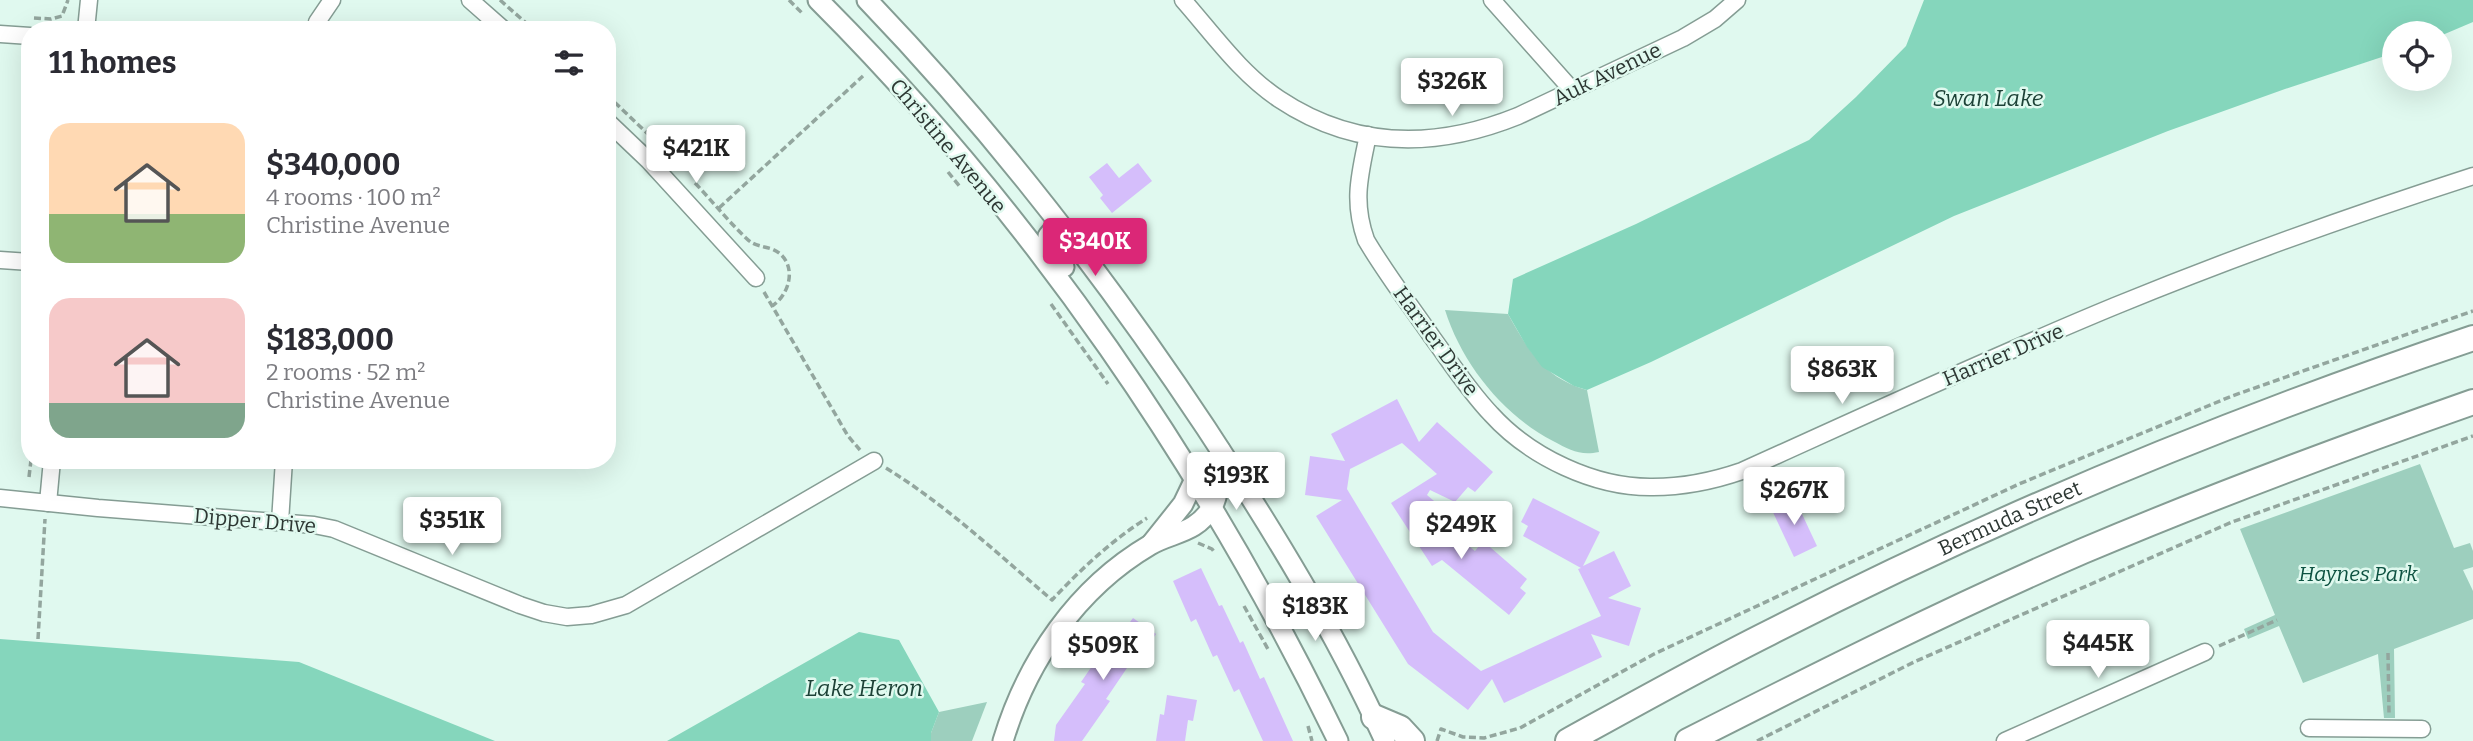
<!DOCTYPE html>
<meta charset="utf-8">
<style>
body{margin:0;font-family:Bitter,serif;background:#f7f7f7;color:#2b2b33;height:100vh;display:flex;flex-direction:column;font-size:26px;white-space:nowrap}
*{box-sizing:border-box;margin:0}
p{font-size:23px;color:#7c7c81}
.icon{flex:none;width:38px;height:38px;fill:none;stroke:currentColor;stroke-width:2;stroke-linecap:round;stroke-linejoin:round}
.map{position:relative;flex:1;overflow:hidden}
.panel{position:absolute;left:21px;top:21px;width:595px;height:448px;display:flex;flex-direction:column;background:#fff;border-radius:28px;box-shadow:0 7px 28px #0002}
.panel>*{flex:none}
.buttons{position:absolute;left:2382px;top:21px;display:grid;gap:14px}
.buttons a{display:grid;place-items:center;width:70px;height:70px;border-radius:50%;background:#fff;box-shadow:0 7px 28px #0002;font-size:35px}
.price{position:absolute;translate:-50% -60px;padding:0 16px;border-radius:7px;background:#fff;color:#222;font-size:23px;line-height:46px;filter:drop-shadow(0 2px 4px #0008)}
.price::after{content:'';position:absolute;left:50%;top:42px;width:21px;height:16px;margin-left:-10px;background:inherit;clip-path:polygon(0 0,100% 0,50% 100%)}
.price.on{background:#db2777;color:#fff}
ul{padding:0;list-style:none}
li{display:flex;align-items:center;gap:21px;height:175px;padding:0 28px}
li span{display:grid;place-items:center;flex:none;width:196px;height:140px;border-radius:21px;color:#555}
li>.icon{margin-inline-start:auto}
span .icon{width:84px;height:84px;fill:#fffc;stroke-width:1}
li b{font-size:30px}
h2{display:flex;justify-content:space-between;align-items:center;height:84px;padding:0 28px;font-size:30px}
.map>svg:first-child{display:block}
</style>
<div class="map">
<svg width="2473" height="741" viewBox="0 0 2473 741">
<rect width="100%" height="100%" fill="#e0f9ef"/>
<!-- green -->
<g fill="#9dcfbe">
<path d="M1445 310 1508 314C1529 351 1543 377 1587 390L1599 452C1580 456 1570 450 1553 441 1503 415 1462 364 1445 310Z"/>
<polygon points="2420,464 2454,548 2470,543 2473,551 2473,567 2463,570 2473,591 2473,619 2394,649 2395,718 2384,718 2378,654 2303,683 2279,626 2248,639 2244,629 2275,615 2240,529"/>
<polygon points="987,702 972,741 931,741 931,733 939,712"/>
</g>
<!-- water -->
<g fill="#85d6bc">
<polygon points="1924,0 2473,0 2473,22 2440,36 2440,33 2394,33 2394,53 2285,89 2168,131 1954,216 1651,362 1587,390 1574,386 1542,367 1527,347 1508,314 1513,279 1636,224 1809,140 1856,97 1906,46"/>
<polygon points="859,632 899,640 939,712 931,733 931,741 667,741"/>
<polygon points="0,639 299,662 495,741 0,741"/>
</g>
<!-- building -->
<g fill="#d5befb">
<polygon points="1107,163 1119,178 1138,163 1152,181 1112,213 1100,198 1103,195 1089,177"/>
<polygon points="1397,399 1419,442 1437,422 1493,472 1475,492 1468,487 1455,502 1430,490 1427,495 1447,512 1444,514 1460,539 1475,551 1483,541 1527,579 1520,588 1526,593 1509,615 1442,560 1432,566 1391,503 1437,474 1402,443 1350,469 1347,489 1433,632 1481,671 1601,616 1578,569 1581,568 1523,536 1528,526 1521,522 1533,498 1600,532 1583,566 1614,551 1631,586 1608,598 1641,608 1629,646 1591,634 1602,657 1504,703 1492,679 1468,710 1408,664 1316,516 1342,500 1305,495 1310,456 1345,461 1331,434"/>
<polygon points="1794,497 1817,546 1794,557 1771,508"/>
<polygon points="1201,568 1219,606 1222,605 1240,643 1243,641 1260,679 1264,677 1293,741 1263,741 1239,689 1234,692 1217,655 1213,657 1196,619 1191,622 1173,581"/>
<polygon points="1133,618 1156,634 1133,668 1129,665 1106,699 1110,701 1082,741 1054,741 1056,725 1085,684 1081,682 1106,646 1110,649"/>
<polygon points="1167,695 1197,700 1193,721 1188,720 1185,741 1156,741 1160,714 1164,715"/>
</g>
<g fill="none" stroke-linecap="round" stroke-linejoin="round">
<defs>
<g id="minor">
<polyline points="470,0 504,30"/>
<path d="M1183 0C1213 34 1241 74 1279 99 1354 149 1436 149 1518 116L1683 38 1715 19 1737 0"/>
<polyline points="1492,0 1573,91"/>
<polyline points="86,30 89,0"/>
<polyline points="317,30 317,22 332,0"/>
<polyline points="0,34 30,36"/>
<polyline points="607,121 649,161 756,278"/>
<path d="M1368 135C1360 174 1352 201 1366 240 1386 274 1410 305 1432 337 1451 363 1469 391 1491 414 1530 457 1595 488 1653 487 1684 487 1713 481 1742 471 1866 415 1989 358 2115 306 2232 258 2352 215 2473 176"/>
<polyline points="0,260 30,262"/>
<polyline points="0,498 98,508 314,525 334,529 520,605 544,613 567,617 591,615 626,605 874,461"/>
<polyline points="48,503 52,460"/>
<polyline points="280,522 284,460"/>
<polyline points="2309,728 2422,729"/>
<polyline points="2005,741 2205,652"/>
</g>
<g id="tertiary">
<path d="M818 0C1032 214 1206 468 1338 741"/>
<path d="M867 0C993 131 1105 276 1206 428 1272 529 1335 631 1385 741"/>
<polyline points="1064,267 1049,247 1048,236 1053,230 1065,231"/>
<polyline points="1152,543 1183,504 1195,479"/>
<path d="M1003 741C1027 661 1077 588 1150 545 1172 532 1196 534 1212 507 1221 492 1218 468 1220 450"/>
</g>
<g id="primary">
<polyline points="1374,717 1400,728 1412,741"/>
<path id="s1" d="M1568 741C1635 704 1701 667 1769 633 1995 517 2232 419 2473 338"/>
<path d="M1688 741C1818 675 1949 609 2083 551 2211 497 2342 448 2473 402"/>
</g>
</defs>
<!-- minor casing -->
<use href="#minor" stroke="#859d94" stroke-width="19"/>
<!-- tertiary casing -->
<use href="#tertiary" stroke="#859d94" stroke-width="23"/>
<!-- primary casing -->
<use href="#primary" stroke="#859d94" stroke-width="28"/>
<!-- path -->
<g stroke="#93a69e" stroke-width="3.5" stroke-dasharray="7 3.5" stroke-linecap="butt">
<polyline points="500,0 534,30"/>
<polyline points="789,0 803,14"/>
<polyline points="34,18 51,19 62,16 68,0"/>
<polyline points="607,95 649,135"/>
<polyline points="948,172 961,188"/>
<path d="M695 183C713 202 729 222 747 239 754 246 763 246 772 249 798 260 792 293 772 306"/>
<polyline points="719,208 863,76"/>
<polyline points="764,292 848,436 860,450"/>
<polyline points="1051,304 1108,384"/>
<path d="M886 468C946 505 998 554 1052 600 1081 569 1111 541 1147 518"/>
<polyline points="29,477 31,460"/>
<polyline points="1198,543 1212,549 1215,553"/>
<polyline points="1244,606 1269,651"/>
<polyline points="38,639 45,519"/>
<polyline points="2219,646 2277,620"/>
<polyline points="2388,653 2389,713"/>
<polyline points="1308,726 1312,741"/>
<polyline points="1437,741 1441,729 1463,737 1484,738 1520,728 1654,654 2019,484 2232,396 2473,311"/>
<polyline points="1757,741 1914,662 2232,522 2473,436"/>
</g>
<!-- minor -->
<use href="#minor" stroke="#fff" stroke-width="16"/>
<!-- tertiary -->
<use href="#tertiary" stroke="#fff" stroke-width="19"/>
<!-- primary -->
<use href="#primary" stroke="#fff" stroke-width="24"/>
</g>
<g text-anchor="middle" stroke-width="5" stroke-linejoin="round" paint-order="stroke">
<!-- street labels -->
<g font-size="21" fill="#2d3733" stroke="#e0f9ef">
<text transform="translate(1607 74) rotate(-26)" y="7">Auk Avenue</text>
<text transform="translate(948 146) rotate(50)" y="7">Christine Avenue</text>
<text transform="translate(1436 341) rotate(54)" y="7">Harrier Drive</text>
<text transform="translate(2003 355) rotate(-23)" y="7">Harrier Drive</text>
<text dy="7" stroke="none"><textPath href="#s1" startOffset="495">Bermuda Street</textPath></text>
<text transform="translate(255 521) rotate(5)" y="7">Dipper Drive</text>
</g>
<!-- park labels -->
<g font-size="21" font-style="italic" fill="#0d5241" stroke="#e0f9ef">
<text x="2358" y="581">Haynes Park</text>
</g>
<!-- water labels -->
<g font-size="23" font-style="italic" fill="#1d4237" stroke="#e0f9ef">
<text x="1988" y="106">Swan Lake</text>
<text x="864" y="696">Lake Heron</text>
</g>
</g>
</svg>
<div class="buttons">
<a><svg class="icon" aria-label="locate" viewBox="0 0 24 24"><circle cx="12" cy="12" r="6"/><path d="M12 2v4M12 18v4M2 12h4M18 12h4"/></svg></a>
</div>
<b class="price" style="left:1452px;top:118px">$326K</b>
<b class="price" style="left:696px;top:185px">$421K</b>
<b class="price on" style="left:1095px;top:278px">$340K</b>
<b class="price" style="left:1842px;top:406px">$863K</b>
<b class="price" style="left:1236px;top:512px">$193K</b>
<b class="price" style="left:1794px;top:527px">$267K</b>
<b class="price" style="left:452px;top:557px">$351K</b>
<b class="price" style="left:1461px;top:561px">$249K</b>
<b class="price" style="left:1315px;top:643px">$183K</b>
<b class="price" style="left:2098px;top:680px">$445K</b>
<b class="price" style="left:1103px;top:682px">$509K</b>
<section class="panel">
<h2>11 homes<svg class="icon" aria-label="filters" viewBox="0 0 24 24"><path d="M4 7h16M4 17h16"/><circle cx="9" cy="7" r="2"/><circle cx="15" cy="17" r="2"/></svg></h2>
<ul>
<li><span style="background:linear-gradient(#ffd9b3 65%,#8fb573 0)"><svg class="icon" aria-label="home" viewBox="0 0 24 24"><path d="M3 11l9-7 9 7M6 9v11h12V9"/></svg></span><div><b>$340,000</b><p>4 rooms · 100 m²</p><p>Christine Avenue</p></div></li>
<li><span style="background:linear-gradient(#f6c9c9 75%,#7fa58c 0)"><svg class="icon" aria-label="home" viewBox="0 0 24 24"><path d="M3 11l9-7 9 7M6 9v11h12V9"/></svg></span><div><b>$183,000</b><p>2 rooms · 52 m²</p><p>Christine Avenue</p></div></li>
</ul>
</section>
</div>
